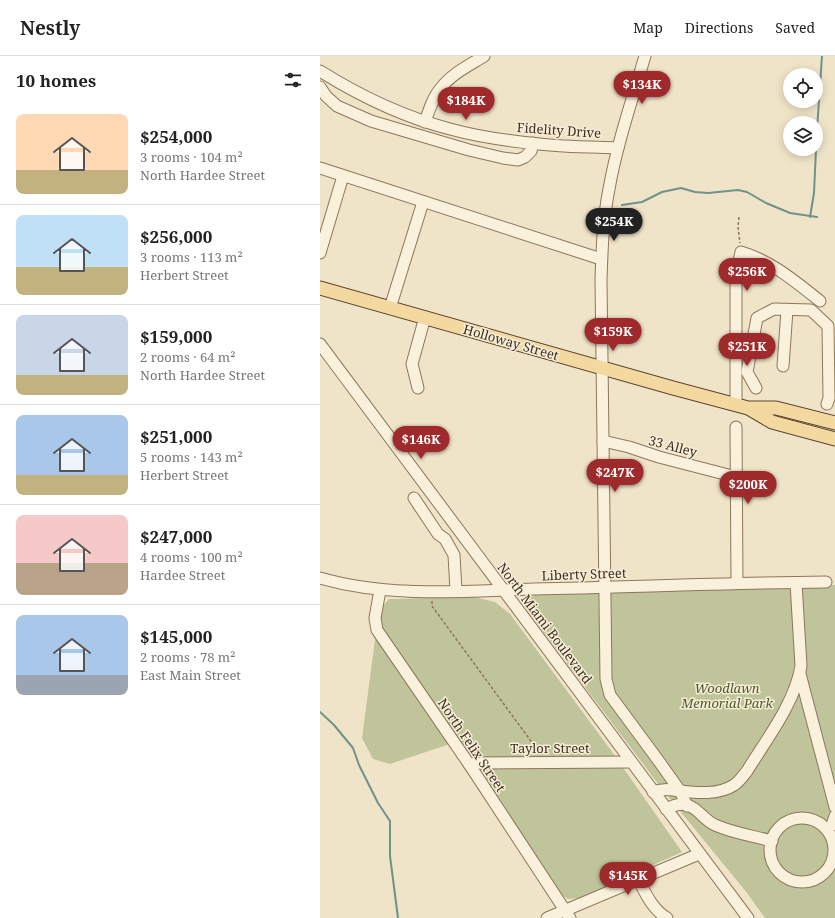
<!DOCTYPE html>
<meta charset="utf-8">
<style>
body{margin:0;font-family:"Noto Serif",serif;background:#f2f2f2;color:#222;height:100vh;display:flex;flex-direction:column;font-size:15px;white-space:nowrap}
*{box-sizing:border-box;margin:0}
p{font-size:13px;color:#767676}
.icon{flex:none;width:22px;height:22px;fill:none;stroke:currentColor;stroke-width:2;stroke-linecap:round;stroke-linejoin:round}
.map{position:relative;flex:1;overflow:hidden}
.panel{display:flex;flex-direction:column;background:#fff;width:320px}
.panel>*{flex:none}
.controls{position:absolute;left:463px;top:12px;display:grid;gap:8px}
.controls a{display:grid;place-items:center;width:40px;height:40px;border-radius:50%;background:#fff;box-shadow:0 2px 10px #0003;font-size:20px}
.price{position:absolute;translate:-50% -34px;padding:0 9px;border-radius:14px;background:#9e2a2b;color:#fff;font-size:13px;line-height:26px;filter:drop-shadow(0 1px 2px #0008)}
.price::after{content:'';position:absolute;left:50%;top:24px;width:12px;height:9px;margin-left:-6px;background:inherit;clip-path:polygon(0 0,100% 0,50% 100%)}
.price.current{background:#222;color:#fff}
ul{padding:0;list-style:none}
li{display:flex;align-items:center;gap:12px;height:100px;padding:0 16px}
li+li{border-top:1px solid #e0e0e0}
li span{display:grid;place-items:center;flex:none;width:112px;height:80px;border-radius:8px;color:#555}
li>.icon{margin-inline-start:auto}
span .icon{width:48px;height:48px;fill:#fffc;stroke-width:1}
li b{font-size:17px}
h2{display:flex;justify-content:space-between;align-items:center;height:48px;padding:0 16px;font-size:17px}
header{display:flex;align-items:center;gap:24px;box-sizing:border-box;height:56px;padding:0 20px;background:#fff;border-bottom:1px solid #e0e0e0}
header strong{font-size:19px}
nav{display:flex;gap:22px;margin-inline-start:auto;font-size:14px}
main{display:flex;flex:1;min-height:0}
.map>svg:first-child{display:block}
</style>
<header>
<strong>Nestly</strong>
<nav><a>Map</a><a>Directions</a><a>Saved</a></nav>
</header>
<main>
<section class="panel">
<h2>10 homes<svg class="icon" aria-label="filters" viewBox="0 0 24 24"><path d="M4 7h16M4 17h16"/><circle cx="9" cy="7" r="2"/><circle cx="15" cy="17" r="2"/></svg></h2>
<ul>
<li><span style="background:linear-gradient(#ffd9b3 70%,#c2b280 0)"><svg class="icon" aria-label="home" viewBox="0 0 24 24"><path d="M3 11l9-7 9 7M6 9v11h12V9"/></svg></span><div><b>$254,000</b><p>3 rooms · 104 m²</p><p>North Hardee Street</p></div></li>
<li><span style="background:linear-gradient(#bfe0f5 65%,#c2b280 0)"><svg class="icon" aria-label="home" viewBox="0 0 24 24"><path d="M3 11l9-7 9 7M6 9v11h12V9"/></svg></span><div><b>$256,000</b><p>3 rooms · 113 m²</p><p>Herbert Street</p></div></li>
<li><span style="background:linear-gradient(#c9d6e8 75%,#c2b280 0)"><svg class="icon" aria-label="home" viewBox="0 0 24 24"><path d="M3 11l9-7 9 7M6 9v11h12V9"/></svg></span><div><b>$159,000</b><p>2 rooms · 64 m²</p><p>North Hardee Street</p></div></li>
<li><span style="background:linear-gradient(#a9c7e8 75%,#c2b280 0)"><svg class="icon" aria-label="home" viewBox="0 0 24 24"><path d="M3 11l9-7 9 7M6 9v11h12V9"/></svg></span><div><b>$251,000</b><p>5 rooms · 143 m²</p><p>Herbert Street</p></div></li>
<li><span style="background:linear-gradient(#f6c9c9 60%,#b9a48a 0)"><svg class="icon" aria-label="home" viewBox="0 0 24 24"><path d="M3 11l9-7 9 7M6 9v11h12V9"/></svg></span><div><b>$247,000</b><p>4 rooms · 100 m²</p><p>Hardee Street</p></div></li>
<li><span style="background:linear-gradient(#a9c7e8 75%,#9aa5b1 0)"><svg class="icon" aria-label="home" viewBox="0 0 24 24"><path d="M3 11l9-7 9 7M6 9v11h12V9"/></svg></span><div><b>$145,000</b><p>2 rooms · 78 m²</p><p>East Main Street</p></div></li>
</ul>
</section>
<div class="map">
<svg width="515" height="862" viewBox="0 0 515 862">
<rect width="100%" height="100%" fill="#f0e4c8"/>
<!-- cemetery -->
<g fill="#bfc49a">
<polygon points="515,529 515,862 445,862 427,837 342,733 206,553 208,543 215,539"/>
<polygon points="154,541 175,546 190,558 290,693 362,796 260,842 248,843 241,839 139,685 70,708 53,703 42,682 55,584 62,551 69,543"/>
</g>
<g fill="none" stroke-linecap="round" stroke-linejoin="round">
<!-- stream -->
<g stroke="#6f938a" stroke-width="2">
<polyline points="496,89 502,0"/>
<polyline points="302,149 322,146 342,136 361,132 375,136 388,137 418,134 427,136 446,147 470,157 497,161"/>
<polyline points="490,161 494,137 496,93"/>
<polyline points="0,656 14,669 33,692 39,709 58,747 70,765 70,800 78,862"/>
</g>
<defs>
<g id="minor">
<path d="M325 0C312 44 297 88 289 133 283 163 282 193 281 224L286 623 290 639 338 704 360 735 367 750"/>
<path d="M0 15C40 40 84 61 130 73 159 81 189 85 219 88 245 91 272 91 298 92"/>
<polyline points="0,31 6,40 17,50 51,65 149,94 183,102 198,104 205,101 211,95 213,87"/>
<path d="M105 66C109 54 113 41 121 32 131 18 150 9 164 0"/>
<polyline points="0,112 281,203"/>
<polyline points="0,197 23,120"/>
<polyline points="70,252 103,146"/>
<polyline points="0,288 428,862"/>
<polyline points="463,310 467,254"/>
<polyline points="98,332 92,308 105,261"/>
<polyline points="436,332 427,316 437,262 454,253 491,254 508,270 509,342 507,348"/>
<path d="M416 349V219L421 196C450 204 476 226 500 245"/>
<polyline points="416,371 417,527"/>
<polyline points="283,385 309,391 339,401 416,421"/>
<polyline points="94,442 118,478 125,483 134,499 136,535"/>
<path d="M0 522C69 542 142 535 213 533 311 531 408 527 506 526"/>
<polyline points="60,534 55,562 57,574 149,708 250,862"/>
<polyline points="480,618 515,751"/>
<polyline points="149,708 160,707 311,706"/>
<path d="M333 736C344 732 350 734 361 735 377 737 399 739 414 729 419 726 423 720 427 715 446 684 475 647 481 610L476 527"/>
<path d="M346 753C353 750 359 747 367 749 378 752 384 764 395 769 413 777 433 780 452 785"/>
<circle cx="482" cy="794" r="32"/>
<polyline points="507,774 512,769 515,760"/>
<path d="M318 823C326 838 332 853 347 862"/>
<polyline points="227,862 379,798"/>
</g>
<g id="major">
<polyline points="0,232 353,332 428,352 456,352 515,367"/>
<polyline points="430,353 452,366 515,383"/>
</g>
</defs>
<!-- minor casing -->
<use href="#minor" stroke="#8d765c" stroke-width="13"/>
<!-- major casing -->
<use href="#major" stroke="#5b4430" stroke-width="15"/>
<!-- path -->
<g stroke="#8d765c" stroke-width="1.5" stroke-dasharray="3 2" stroke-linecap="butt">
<polyline points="419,161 418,171 420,187"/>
<polyline points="112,545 112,550 216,692 218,698"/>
</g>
<!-- minor -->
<use href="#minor" stroke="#faf1dc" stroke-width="11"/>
<!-- major -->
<use href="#major" stroke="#f3d9a0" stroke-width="13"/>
</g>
<g text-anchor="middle" stroke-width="3" stroke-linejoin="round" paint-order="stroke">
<!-- street labels -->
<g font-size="13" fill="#3d2e20" stroke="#f7eed8">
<text transform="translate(239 74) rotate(4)" y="5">Fidelity Drive</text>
<text transform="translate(191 286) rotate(16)" y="5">Holloway Street</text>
<text transform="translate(353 390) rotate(15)" y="5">33 Alley</text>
<text transform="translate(264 518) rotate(-2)" y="5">Liberty Street</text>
<text transform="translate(225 567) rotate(53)" y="5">North Miami Boulevard</text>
<text transform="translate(152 689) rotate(56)" y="5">North Felix Street</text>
<text x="230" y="697">Taylor Street</text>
</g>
<!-- park labels -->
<g font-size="13" font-style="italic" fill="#4d5a26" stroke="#f7eed8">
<text x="407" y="637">Woodlawn<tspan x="407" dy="15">Memorial Park</tspan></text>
</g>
</g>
</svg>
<div class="controls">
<a><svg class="icon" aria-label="locate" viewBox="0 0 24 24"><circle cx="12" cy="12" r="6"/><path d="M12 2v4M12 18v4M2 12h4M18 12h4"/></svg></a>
<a><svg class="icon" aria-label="layers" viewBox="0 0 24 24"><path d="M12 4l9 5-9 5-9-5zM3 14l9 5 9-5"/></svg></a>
</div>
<b class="price" style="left:322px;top:49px">$134K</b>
<b class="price" style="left:146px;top:65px">$184K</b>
<b class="price current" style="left:294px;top:186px">$254K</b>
<b class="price" style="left:427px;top:236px">$256K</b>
<b class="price" style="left:293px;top:296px">$159K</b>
<b class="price" style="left:427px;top:311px">$251K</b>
<b class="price" style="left:101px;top:404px">$146K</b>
<b class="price" style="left:295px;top:437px">$247K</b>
<b class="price" style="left:428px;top:449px">$200K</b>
<b class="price" style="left:308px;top:840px">$145K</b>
</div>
</main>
